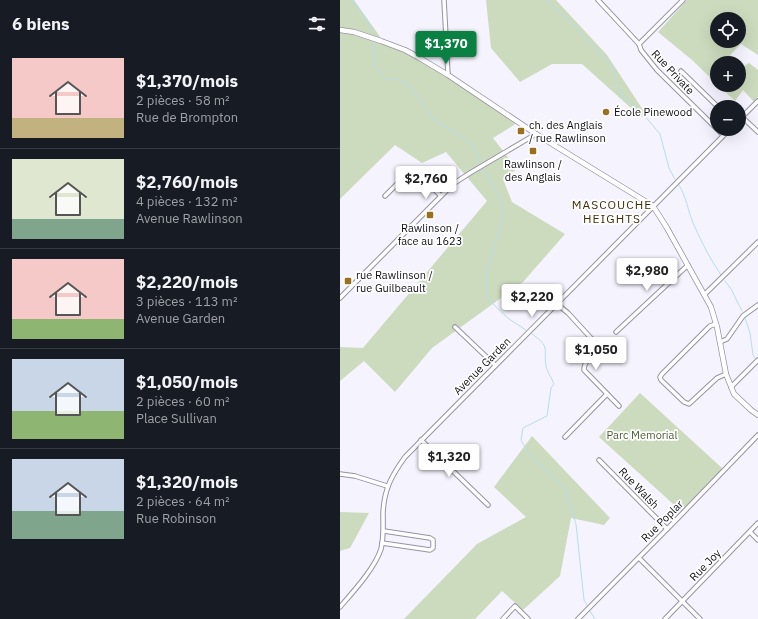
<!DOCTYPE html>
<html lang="fr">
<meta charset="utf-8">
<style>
body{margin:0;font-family:"IBM Plex Sans",sans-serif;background:#242831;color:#f1f3f6;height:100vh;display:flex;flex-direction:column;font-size:15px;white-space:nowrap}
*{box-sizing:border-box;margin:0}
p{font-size:13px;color:#9ea1a6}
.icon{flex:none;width:22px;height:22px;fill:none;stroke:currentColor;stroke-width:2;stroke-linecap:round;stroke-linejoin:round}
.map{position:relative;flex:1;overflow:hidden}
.details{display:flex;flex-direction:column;background:#171b24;width:340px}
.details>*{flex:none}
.fabs{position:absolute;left:370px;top:12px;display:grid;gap:8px}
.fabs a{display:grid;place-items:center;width:36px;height:36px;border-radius:50%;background:#171b24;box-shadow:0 4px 16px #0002;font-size:20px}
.price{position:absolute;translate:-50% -34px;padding:0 9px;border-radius:4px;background:#fff;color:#222;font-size:13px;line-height:26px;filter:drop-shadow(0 1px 2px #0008)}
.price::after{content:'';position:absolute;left:50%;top:24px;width:12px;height:9px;margin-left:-6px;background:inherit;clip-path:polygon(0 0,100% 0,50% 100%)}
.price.selected{background:#0b8043;color:#fff}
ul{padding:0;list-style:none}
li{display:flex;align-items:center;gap:12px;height:100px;padding:0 12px}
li+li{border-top:1px solid #363941}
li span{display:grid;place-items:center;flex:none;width:112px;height:80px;border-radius:0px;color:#555}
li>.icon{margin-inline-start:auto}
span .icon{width:48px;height:48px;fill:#fffc;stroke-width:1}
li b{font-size:17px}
h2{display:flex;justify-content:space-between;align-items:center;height:48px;padding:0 12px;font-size:17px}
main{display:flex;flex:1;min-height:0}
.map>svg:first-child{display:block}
</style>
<main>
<section class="details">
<h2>6 biens<svg class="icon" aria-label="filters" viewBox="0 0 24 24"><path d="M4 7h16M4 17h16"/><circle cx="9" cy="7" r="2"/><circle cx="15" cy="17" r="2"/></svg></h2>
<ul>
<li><span style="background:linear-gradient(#f6c9c9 75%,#c2b280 0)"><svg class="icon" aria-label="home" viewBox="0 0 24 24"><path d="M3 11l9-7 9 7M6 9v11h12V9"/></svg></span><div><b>$1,370/mois</b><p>2 pièces · 58 m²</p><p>Rue de Brompton</p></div></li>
<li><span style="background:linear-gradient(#dfe7d0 75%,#7fa58c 0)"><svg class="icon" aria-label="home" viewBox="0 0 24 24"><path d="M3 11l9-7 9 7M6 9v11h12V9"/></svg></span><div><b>$2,760/mois</b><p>4 pièces · 132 m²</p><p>Avenue Rawlinson</p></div></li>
<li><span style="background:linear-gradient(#f6c9c9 75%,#8fb573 0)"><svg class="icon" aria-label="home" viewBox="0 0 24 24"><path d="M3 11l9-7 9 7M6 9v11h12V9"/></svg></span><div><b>$2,220/mois</b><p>3 pièces · 113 m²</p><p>Avenue Garden</p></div></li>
<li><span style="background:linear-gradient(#c9d6e8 65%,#8fb573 0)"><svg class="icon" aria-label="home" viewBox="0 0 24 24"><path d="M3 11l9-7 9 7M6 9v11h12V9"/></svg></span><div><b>$1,050/mois</b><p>2 pièces · 60 m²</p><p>Place Sullivan</p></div></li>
<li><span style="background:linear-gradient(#c9d6e8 65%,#7fa58c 0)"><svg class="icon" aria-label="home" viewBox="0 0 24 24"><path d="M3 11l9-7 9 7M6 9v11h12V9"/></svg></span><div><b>$1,320/mois</b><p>2 pièces · 64 m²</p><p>Rue Robinson</p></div></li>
</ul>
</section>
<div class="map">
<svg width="418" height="619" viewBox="0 0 418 619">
<rect width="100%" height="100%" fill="#f5f3fd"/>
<!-- green -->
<g fill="#ccdbbe" fill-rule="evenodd">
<polygon points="0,0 14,0 43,41 104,74 177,123 153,138 177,169 163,179 172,202 225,234 183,282 92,348 55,392 24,361 0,381 0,347 23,348 147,201 106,152 82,163 55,145 0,199"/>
<polygon points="146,0 216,0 267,55 305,113 301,117 242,64 212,64 180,82 151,48"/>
<path d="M347 0H418V55L401 44 390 55 397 63H377V84L352 60 318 32ZM377 19H399V41H377Z"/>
<polygon points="409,63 418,70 418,97 414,102 403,90 395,101 378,85 399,85 399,66 401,68"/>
<polygon points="300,393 383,469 342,512 259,437"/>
<polygon points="192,436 270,518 264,525 231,518 220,576 183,610 162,591 135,619 64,619 137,544 186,517 154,487"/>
<polygon points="0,512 29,513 10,548 0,551"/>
</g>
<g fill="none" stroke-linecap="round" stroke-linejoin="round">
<!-- stream -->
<g stroke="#b7ddec" stroke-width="1">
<polyline points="12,0 28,22 32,32"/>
<polyline points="206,0 231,22 274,69 277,87 282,96 304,115 320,134 329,168 335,179"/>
<path d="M34 42C34 58 32 66 44 78L59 79 69 85 82 102 91 117 131 143 141 165"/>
<polyline points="143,168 161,200 163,215 146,276 147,298 169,319 186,330"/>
<path d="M339 185C346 197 348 210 353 223 361 241 370 259 381 275"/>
<polyline points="385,281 391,289 402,311"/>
<polyline points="405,318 410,333 413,355 415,358"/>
<path d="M192 334C211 347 203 348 206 366 207 372 212 378 214 384L211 388 207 416 183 428 181 440 189 454 225 488 236 524 244 600 247 605"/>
<polyline points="250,611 255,619"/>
</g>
<defs>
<g id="minor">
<polyline points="104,0 108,75"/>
<polyline points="258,0 299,44 301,50 317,70 383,135"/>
<polyline points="299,44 343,0"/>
<polyline points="341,71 378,107"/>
<polyline points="402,117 418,132"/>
<polyline points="399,120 418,101"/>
<polyline points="45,196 71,170 76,172 101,196"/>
<polyline points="365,294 418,242"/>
<polyline points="0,298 113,184 130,173 196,134"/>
<path d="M217 304 228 313 261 349C254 354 244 360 244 370L279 406"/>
<polyline points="376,324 370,326 322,374 320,377 321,380 344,402 349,404 377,378 386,374"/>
<polyline points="115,327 155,365"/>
<polyline points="276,332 348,265"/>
<polyline points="380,342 387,339 403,316 418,305"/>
<polyline points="391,387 418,360"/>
<polyline points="225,437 267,394"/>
<polyline points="81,440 148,505"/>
<polyline points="259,460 327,529"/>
<polyline points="0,474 15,476 47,486"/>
<polyline points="410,532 418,540"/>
<polyline points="42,543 90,550 93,548 93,540 90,538 44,531"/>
<polyline points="299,558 360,619"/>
<path d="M0 607C13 592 35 568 41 549 44 537 43 525 43 513 44 489 52 475 65 457L390 129"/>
<polyline points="163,619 175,606 188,619"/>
<polyline points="238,619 338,518 418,435"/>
<polyline points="325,619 418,523"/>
</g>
<polyline id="tertiary" points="0,30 14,32 41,41 65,50 78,57 108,75 196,134 313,206 327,228 371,307 377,327 386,374 394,394 411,410 418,415"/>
</defs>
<!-- minor casing -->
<use href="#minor" stroke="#9692a8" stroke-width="5.5"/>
<!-- tertiary casing -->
<use href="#tertiary" stroke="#9692a8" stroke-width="6"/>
<!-- minor -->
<use href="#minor" stroke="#fff" stroke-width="3.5"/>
<!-- tertiary -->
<use href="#tertiary" stroke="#fff" stroke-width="4.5"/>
</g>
<!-- markers -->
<g fill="#9a701e" stroke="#fff" stroke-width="1.5">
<circle cx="266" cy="112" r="4"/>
<rect x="177" y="127" width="8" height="8" rx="2"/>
<rect x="189" y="147" width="8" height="8" rx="2"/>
<rect x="86" y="211" width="8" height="8" rx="2"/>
<rect x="4" y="277" width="8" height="8" rx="2"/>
</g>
<g text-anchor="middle" stroke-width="3.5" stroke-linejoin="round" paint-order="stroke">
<!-- street labels -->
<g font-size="11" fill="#110f17" stroke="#fff">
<text transform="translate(333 72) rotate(47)" y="4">Rue Private</text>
<text transform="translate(142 366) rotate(-45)" y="4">Avenue Garden</text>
<text transform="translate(299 488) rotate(46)" y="4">Rue Walsh</text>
<text transform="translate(322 521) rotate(-45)" y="4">Rue Poplar</text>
<text transform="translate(365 565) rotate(-46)" y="4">Rue Joy</text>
</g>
<!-- poi labels -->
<g font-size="11" fill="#110f17" stroke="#fff" text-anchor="start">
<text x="274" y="116">École Pinewood</text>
<text x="189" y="129">ch. des Anglais<tspan x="189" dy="13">/ rue Rawlinson</tspan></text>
<text x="193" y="168" text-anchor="middle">Rawlinson /<tspan x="193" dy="13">des Anglais</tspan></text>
<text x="90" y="232" text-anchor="middle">Rawlinson /<tspan x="90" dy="13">face au 1623</tspan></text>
<text x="16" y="279">rue Rawlinson /<tspan x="16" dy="13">rue Guilbeault</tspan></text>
</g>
<!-- park labels -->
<g font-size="11" fill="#485f30" stroke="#fff">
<text x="302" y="439">Parc Memorial</text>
</g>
<!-- neighbourhood labels -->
<g font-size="12" letter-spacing="1" fill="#422e06" stroke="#fff">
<text x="272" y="209">MASCOUCHE<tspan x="272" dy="14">HEIGHTS</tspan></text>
</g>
</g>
</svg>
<div class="fabs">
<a><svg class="icon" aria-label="locate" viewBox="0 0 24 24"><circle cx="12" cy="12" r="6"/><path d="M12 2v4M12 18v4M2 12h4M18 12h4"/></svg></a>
<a>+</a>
<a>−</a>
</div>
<b class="price selected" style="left:106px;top:65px">$1,370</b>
<b class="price" style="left:86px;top:200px">$2,760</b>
<b class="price" style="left:307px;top:292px">$2,980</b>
<b class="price" style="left:192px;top:318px">$2,220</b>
<b class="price" style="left:256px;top:371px">$1,050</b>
<b class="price" style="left:109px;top:478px">$1,320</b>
</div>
</main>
